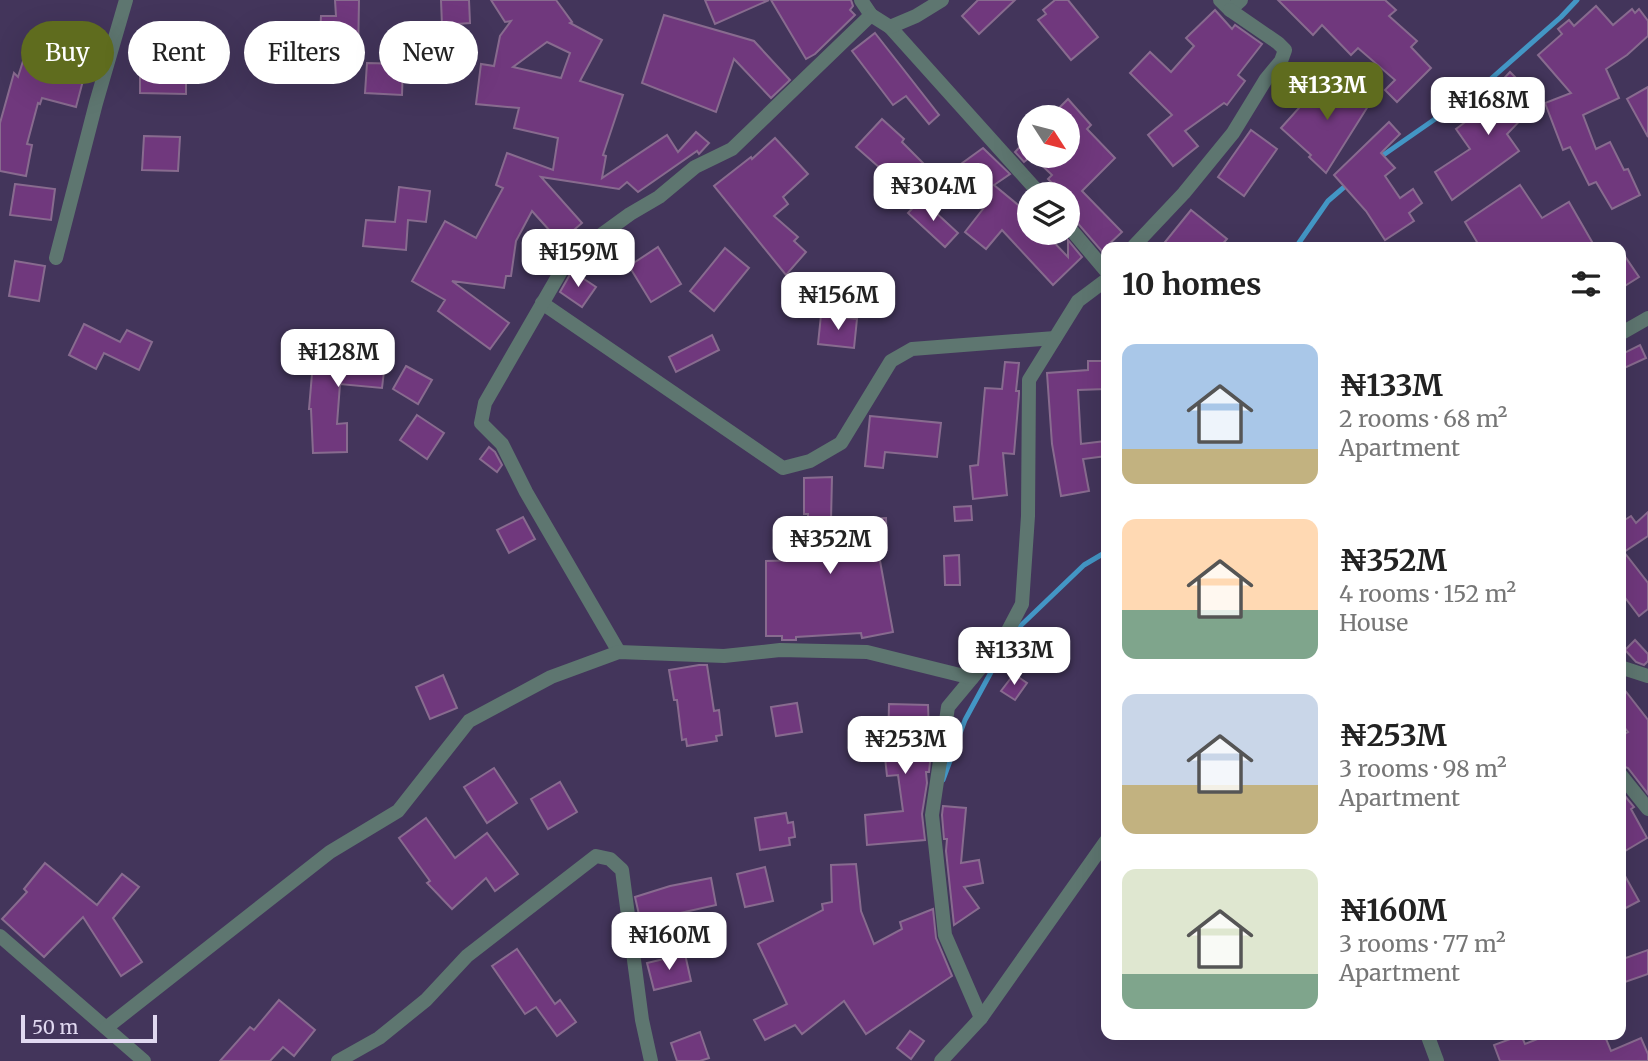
<!DOCTYPE html>
<meta charset="utf-8">
<style>
body{margin:0;font-family:Merriweather,serif;background:#f2f2f2;color:#222;height:100vh;display:flex;flex-direction:column;font-size:26px;white-space:nowrap}
*{box-sizing:border-box;margin:0}
p{font-size:23px;color:#767676}
.icon{flex:none;width:38px;height:38px;fill:none;stroke:currentColor;stroke-width:2;stroke-linecap:round;stroke-linejoin:round}
.map{position:relative;flex:1;overflow:hidden}
.details{position:absolute;left:1101px;top:242px;width:525px;height:798px;display:flex;flex-direction:column;background:#fff;border-radius:14px;box-shadow:0 7px 28px #0002}
.details>*{flex:none}
.guide{position:absolute;left:21px;top:21px;width:665px;height:63px;display:flex;gap:14px}
.needle{width:46px;rotate:126deg}
.fabs{position:absolute;left:1017px;top:105px;display:grid;gap:14px}
.fabs a{display:grid;place-items:center;width:63px;height:63px;border-radius:50%;background:#fff;box-shadow:0 7px 28px #0002;font-size:35px}
.scale{position:absolute;left:21px;bottom:18px;width:136px;box-sizing:border-box;padding-left:7px;border:4px solid #e0d8f0;border-top:0;font-size:19px;line-height:24px;white-space:nowrap;color:#e0d8f0;-webkit-text-stroke:5px #43355b;paint-order:stroke}
.price{position:absolute;translate:-50% -60px;padding:0 16px;border-radius:14px;background:#fff;color:#222;font-size:23px;line-height:46px;filter:drop-shadow(0 2px 4px #0008)}
.price::after{content:'';position:absolute;left:50%;top:42px;width:21px;height:16px;margin-left:-10px;background:inherit;clip-path:polygon(0 0,100% 0,50% 100%)}
.price.on{background:#5f6c1e;color:#fff}
ul{padding:0;list-style:none}
li{display:flex;align-items:center;gap:21px;height:175px;padding:0 21px}
li span{display:grid;place-items:center;flex:none;width:196px;height:140px;border-radius:14px;color:#555}
li>.icon{margin-inline-start:auto}
span .icon{width:84px;height:84px;fill:#fffc;stroke-width:1}
li b{font-size:30px}
h2{display:flex;justify-content:space-between;align-items:center;height:84px;padding:0 21px;font-size:30px}
.pill{padding:0 24px;border-radius:32px;background:#fff;box-shadow:0 7px 28px #0002;font-size:24px;line-height:63px}
.pill.on{background:#5f6c1e;color:#fff}
.map>svg:first-child{display:block}
</style>
<div class="map">
<svg width="1648" height="1061" viewBox="0 0 1648 1061">
<rect width="100%" height="100%" fill="#43355b"/>
<g fill="none" stroke-linecap="round" stroke-linejoin="round">
<!-- stream -->
<g stroke="#4396c5" stroke-width="5">
<polyline points="1379,158 1484,85 1561,17 1577,0"/>
<polyline points="1296,247 1328,201 1350,182"/>
<polyline points="1014,632 1084,565 1106,552"/>
<polyline points="943,780 965,720 1002,652"/>
</g>
</g>
<!-- building -->
<g fill="#70387d" stroke="#886b8f" stroke-width="2" fill-rule="evenodd">
<polygon points="335,0 359,0 358,59 319,57 321,16 336,16"/>
<polygon points="441,0 469,0 470,23 442,25"/>
<path d="M491 0H556L572 22 570 23 602 40 580 81 623 95 603 155 606 156 602 178 667 135 678 152 696 132 709 143 699 154 697 151 638 192 627 182 619 189 541 177 582 223 560 242 532 211 516 241 511 276H506L504 288 452 281 509 323 490 349 438 311 445 300 412 281 445 221 476 238 503 188 496 185 507 153 553 170 558 138 514 128 519 108 476 104 481 64 494 66 500 36 511 21 505 22ZM547 42 570 53 561 78 513 67Z"/>
<polygon points="705,0 769,0 715,24"/>
<polygon points="771,0 851,0 853,6 850,10 855,15 815,54 806,59"/>
<polygon points="978,0 1015,0 979,34 962,16"/>
<polygon points="1055,0 1068,0 1098,37 1071,60 1038,20 1046,14 1043,10"/>
<polygon points="1278,0 1385,0 1396,10 1389,16 1417,41 1411,47 1431,68 1397,102 1385,90 1395,80 1358,48 1351,55 1322,25 1313,35"/>
<polygon points="1596,6 1613,25 1632,9 1635,13 1639,9 1648,21 1648,36 1627,55 1606,69 1619,98 1583,115 1596,149 1610,142 1624,170 1628,169 1640,195 1612,209 1596,182 1589,185 1570,147 1563,150 1545,103 1571,93 1538,55 1562,34 1558,29 1569,20 1574,26"/>
<polygon points="1215,10 1232,29 1235,25 1262,44 1238,75 1245,81 1227,105 1224,103 1185,131 1198,146 1173,166 1148,135 1172,115 1130,73 1150,52 1171,72 1194,46 1186,38"/>
<polygon points="664,15 754,41 790,80 771,98 734,59 716,112 642,83"/>
<polygon points="875,33 939,115 929,124 906,96 893,105 852,51"/>
<polygon points="24,58 85,73 76,107 42,98 40,104 38,103 27,144 32,145 26,176 0,171 0,123 14,73 18,77"/>
<polygon points="367,63 403,64 402,95 365,93"/>
<polygon points="140,65 186,66 186,94 140,93"/>
<polygon points="1510,72 1539,101 1507,134 1519,151 1452,200 1435,172 1470,149 1456,129 1496,99 1490,93"/>
<polygon points="1336,75 1370,103 1326,173 1309,157 1311,155 1281,128 1306,100 1311,104"/>
<polygon points="1648,87 1648,137 1627,99"/>
<polygon points="1068,99 1091,125 1087,129 1115,158 1082,191 1122,232 1106,247 1106,256 1075,220 1068,217 1068,211 1073,205 1068,199 1068,194 1063,194 1048,179 1052,175 1032,156 1068,156 1068,117 1050,117"/>
<polygon points="882,119 904,139 902,142 928,168 901,195 877,171 880,168 856,147"/>
<polygon points="1389,122 1400,134 1381,153 1395,168 1385,176 1400,198 1413,189 1422,203 1409,213 1414,221 1385,240 1366,211 1334,175"/>
<polygon points="1251,130 1277,149 1244,196 1218,177"/>
<polygon points="144,136 180,137 178,171 142,170"/>
<polygon points="1029,137 1029,158 1024,162 1015,152"/>
<polygon points="775,138 808,174 783,197 788,204 774,216 798,237 794,241 806,252 786,275 714,186 751,157 752,159"/>
<polygon points="983,148 1010,174 994,185 1029,214 1029,233 1045,233 1068,257 1068,240 1082,257 1053,285 1002,230 986,249 965,232 990,200 961,164"/>
<polygon points="15,184 55,189 51,220 10,215"/>
<polygon points="1520,185 1542,218 1569,202 1595,247 1480,247 1465,222"/>
<polygon points="399,187 430,191 426,222 408,220 406,250 363,246 366,220 395,222"/>
<polygon points="921,199 958,233 945,247 908,213"/>
<polygon points="1191,210 1227,239 1220,247 1161,247"/>
<polygon points="658,247 681,284 651,302 629,266"/>
<polygon points="725,248 749,268 714,311 690,291"/>
<polygon points="1620,249 1639,277 1620,289"/>
<polygon points="15,261 45,266 39,301 9,296"/>
<polygon points="572,271 596,287 582,307 560,292"/>
<polygon points="821,315 857,319 854,348 818,344"/>
<polygon points="84,324 120,342 127,330 152,342 139,370 104,353 96,369 69,355"/>
<polygon points="712,335 719,350 676,372 669,357"/>
<polygon points="322,339 352,340 352,351 386,354 382,388 340,384 337,424 347,423 347,452 313,453 311,409 309,409 312,374 315,374 316,341 322,341"/>
<polygon points="1640,345 1646,358 1620,370 1620,355"/>
<polygon points="1088,361 1106,361 1106,389 1078,390 1081,444 1106,441 1106,456 1083,459 1089,491 1061,496 1052,444 1047,373 1088,370"/>
<polygon points="1005,362 1019,363 1016,391 1019,391 1019,394 1014,454 1003,453 1007,495 973,499 970,466 978,465 985,388 1002,389"/>
<polygon points="406,366 432,380 418,404 393,389"/>
<polygon points="417,415 444,433 427,459 400,440"/>
<polygon points="870,416 941,423 937,457 885,452 883,468 865,466"/>
<polygon points="489,447 495,452 502,465 497,472 480,459"/>
<polygon points="832,477 831,520 886,518 887,550 878,550 893,632 862,638 861,633 796,637 796,640 782,640 782,636 766,636 766,561 808,560 808,514 804,514 804,478"/>
<polygon points="971,506 972,520 955,521 954,507"/>
<polygon points="1648,512 1648,536 1624,552 1648,583 1648,609 1639,616 1620,591 1620,523 1631,516 1636,523"/>
<polygon points="523,517 535,539 509,553 497,530"/>
<polygon points="959,555 960,585 945,585 944,556"/>
<polygon points="1635,640 1648,654 1648,661 1644,665 1636,662 1625,650"/>
<polygon points="699,665 707,665 714,711 719,710 722,735 716,736 717,741 687,746 686,739 682,740 677,700 674,700 669,670"/>
<polygon points="1014,674 1027,683 1015,700 1001,691"/>
<polygon points="443,675 457,708 430,719 416,687"/>
<polygon points="1620,684 1648,720 1648,794 1628,768 1620,765 1620,737 1628,732 1620,722"/>
<polygon points="797,703 802,732 776,736 771,707"/>
<polygon points="889,704 928,705 930,762 929,772 926,772 927,783 922,814 925,840 867,845 865,815 903,811 898,775 887,776 884,748 888,748"/>
<polygon points="494,768 517,803 487,823 464,787"/>
<polygon points="560,782 577,812 548,829 531,799"/>
<polygon points="1620,790 1634,807 1631,809 1647,838 1620,854"/>
<polygon points="943,806 966,808 961,863 979,860 983,883 964,887 979,908 954,925 946,851 947,839 944,839 942,815"/>
<polygon points="786,813 788,823 793,822 795,837 789,838 790,845 760,850 755,818"/>
<polygon points="426,818 455,858 487,833 518,874 495,891 486,878 452,909 427,883 430,881 399,838"/>
<polygon points="45,863 97,905 122,874 139,887 113,918 142,962 121,976 83,917 44,957 2,919 27,892 24,889"/>
<polygon points="856,864 861,911 874,944 902,929 900,922 933,909 936,938 952,976 866,1034 844,1001 802,1034 795,1025 765,1040 754,1020 787,1004 758,944 823,910 822,904 832,902 831,865"/>
<polygon points="765,867 773,901 745,907 737,874"/>
<polygon points="1620,867 1639,901 1620,911"/>
<polygon points="711,878 716,905 658,918 660,923 642,928 635,897 670,886"/>
<polygon points="517,949 555,1004 560,1000 576,1022 557,1036 536,1007 525,1014 492,966"/>
<polygon points="1648,950 1648,974 1625,982 1620,969 1620,960"/>
<polygon points="685,954 691,981 654,990 647,963"/>
<polygon points="279,1000 315,1030 294,1056 283,1047 270,1061 220,1061 250,1027 254,1030"/>
<polygon points="910,1031 924,1041 911,1059 897,1048"/>
<polygon points="700,1032 709,1058 700,1061 677,1061 671,1043"/>
<polygon points="1550,1034 1604,1034 1611,1051 1641,1038 1648,1054 1648,1061 1500,1061 1494,1045 1521,1035 1525,1044"/>
</g>
<g fill="none" stroke-linecap="round" stroke-linejoin="round">
<!-- street -->
<g stroke="#5e7670" stroke-width="14">
<polyline points="861,0 871,15"/>
<polyline points="1220,0 1230,10 1241,0"/>
<polyline points="890,27 1040,194"/>
<polyline points="1068,226 1106,271"/>
<polyline points="1133,247 1184,193 1233,133 1266,79 1281,61 1285,50 1278,43 1230,10"/>
<polyline points="56,258 96,103 126,0"/>
<polyline points="542,303 783,468 810,461 841,443 891,361 912,349 1055,338"/>
<polyline points="1620,334 1648,318"/>
<polyline points="619,652 526,492 502,444 481,423 485,403 568,259 630,214 659,197 695,167 732,149 871,15 890,27 916,16 942,0"/>
<polyline points="1620,667 1648,676"/>
<polyline points="1620,774 1648,809"/>
<polyline points="0,936 144,1061"/>
<polyline points="981,1018 945,935 932,815 948,707 1002,642 1022,604 1028,516 1029,380 1078,301 1106,280"/>
<polyline points="106,1028 330,852 398,811 469,721 551,677 619,652 724,656 780,650 867,652 972,678"/>
<polyline points="1427,1034 1437,1061"/>
<polyline points="338,1061 379,1038 426,1000 467,956 596,856 610,859 622,870 642,1020 651,1061"/>
<polyline points="941,1061 981,1018 1106,841"/>
</g>
</g>
</svg>
<div class="fabs">
<a><svg class="needle" viewBox="-14 -14 28 28"><path d="M0-13l5 13h-10z" fill="#e53935"/><path d="M0 13l5-13h-10z" fill="#767676"/></svg></a>
<a><svg class="icon" aria-label="layers" viewBox="0 0 24 24"><path d="M12 4l9 5-9 5-9-5zM3 14l9 5 9-5"/></svg></a>
</div>
<div class="scale">50 m</div>
<b class="price on" style="left:1327px;top:122px">₦133M</b>
<b class="price" style="left:1488px;top:137px">₦168M</b>
<b class="price" style="left:933px;top:223px">₦304M</b>
<b class="price" style="left:578px;top:289px">₦159M</b>
<b class="price" style="left:838px;top:332px">₦156M</b>
<b class="price" style="left:338px;top:389px">₦128M</b>
<b class="price" style="left:830px;top:576px">₦352M</b>
<b class="price" style="left:1014px;top:687px">₦133M</b>
<b class="price" style="left:905px;top:776px">₦253M</b>
<b class="price" style="left:669px;top:972px">₦160M</b>
<div class="guide">
<a class="pill on">Buy</a>
<a class="pill">Rent</a>
<a class="pill">Filters</a>
<a class="pill">New</a>
</div>
<section class="details">
<h2>10 homes<svg class="icon" aria-label="filters" viewBox="0 0 24 24"><path d="M4 7h16M4 17h16"/><circle cx="9" cy="7" r="2"/><circle cx="15" cy="17" r="2"/></svg></h2>
<ul>
<li><span style="background:linear-gradient(#a9c7e8 75%,#c2b280 0)"><svg class="icon" aria-label="home" viewBox="0 0 24 24"><path d="M3 11l9-7 9 7M6 9v11h12V9"/></svg></span><div><b>₦133M</b><p>2 rooms · 68 m²</p><p>Apartment</p></div></li>
<li><span style="background:linear-gradient(#ffd9b3 65%,#7fa58c 0)"><svg class="icon" aria-label="home" viewBox="0 0 24 24"><path d="M3 11l9-7 9 7M6 9v11h12V9"/></svg></span><div><b>₦352M</b><p>4 rooms · 152 m²</p><p>House</p></div></li>
<li><span style="background:linear-gradient(#c9d6e8 65%,#c2b280 0)"><svg class="icon" aria-label="home" viewBox="0 0 24 24"><path d="M3 11l9-7 9 7M6 9v11h12V9"/></svg></span><div><b>₦253M</b><p>3 rooms · 98 m²</p><p>Apartment</p></div></li>
<li><span style="background:linear-gradient(#dfe7d0 75%,#7fa58c 0)"><svg class="icon" aria-label="home" viewBox="0 0 24 24"><path d="M3 11l9-7 9 7M6 9v11h12V9"/></svg></span><div><b>₦160M</b><p>3 rooms · 77 m²</p><p>Apartment</p></div></li>
</ul>
</section>
</div>
